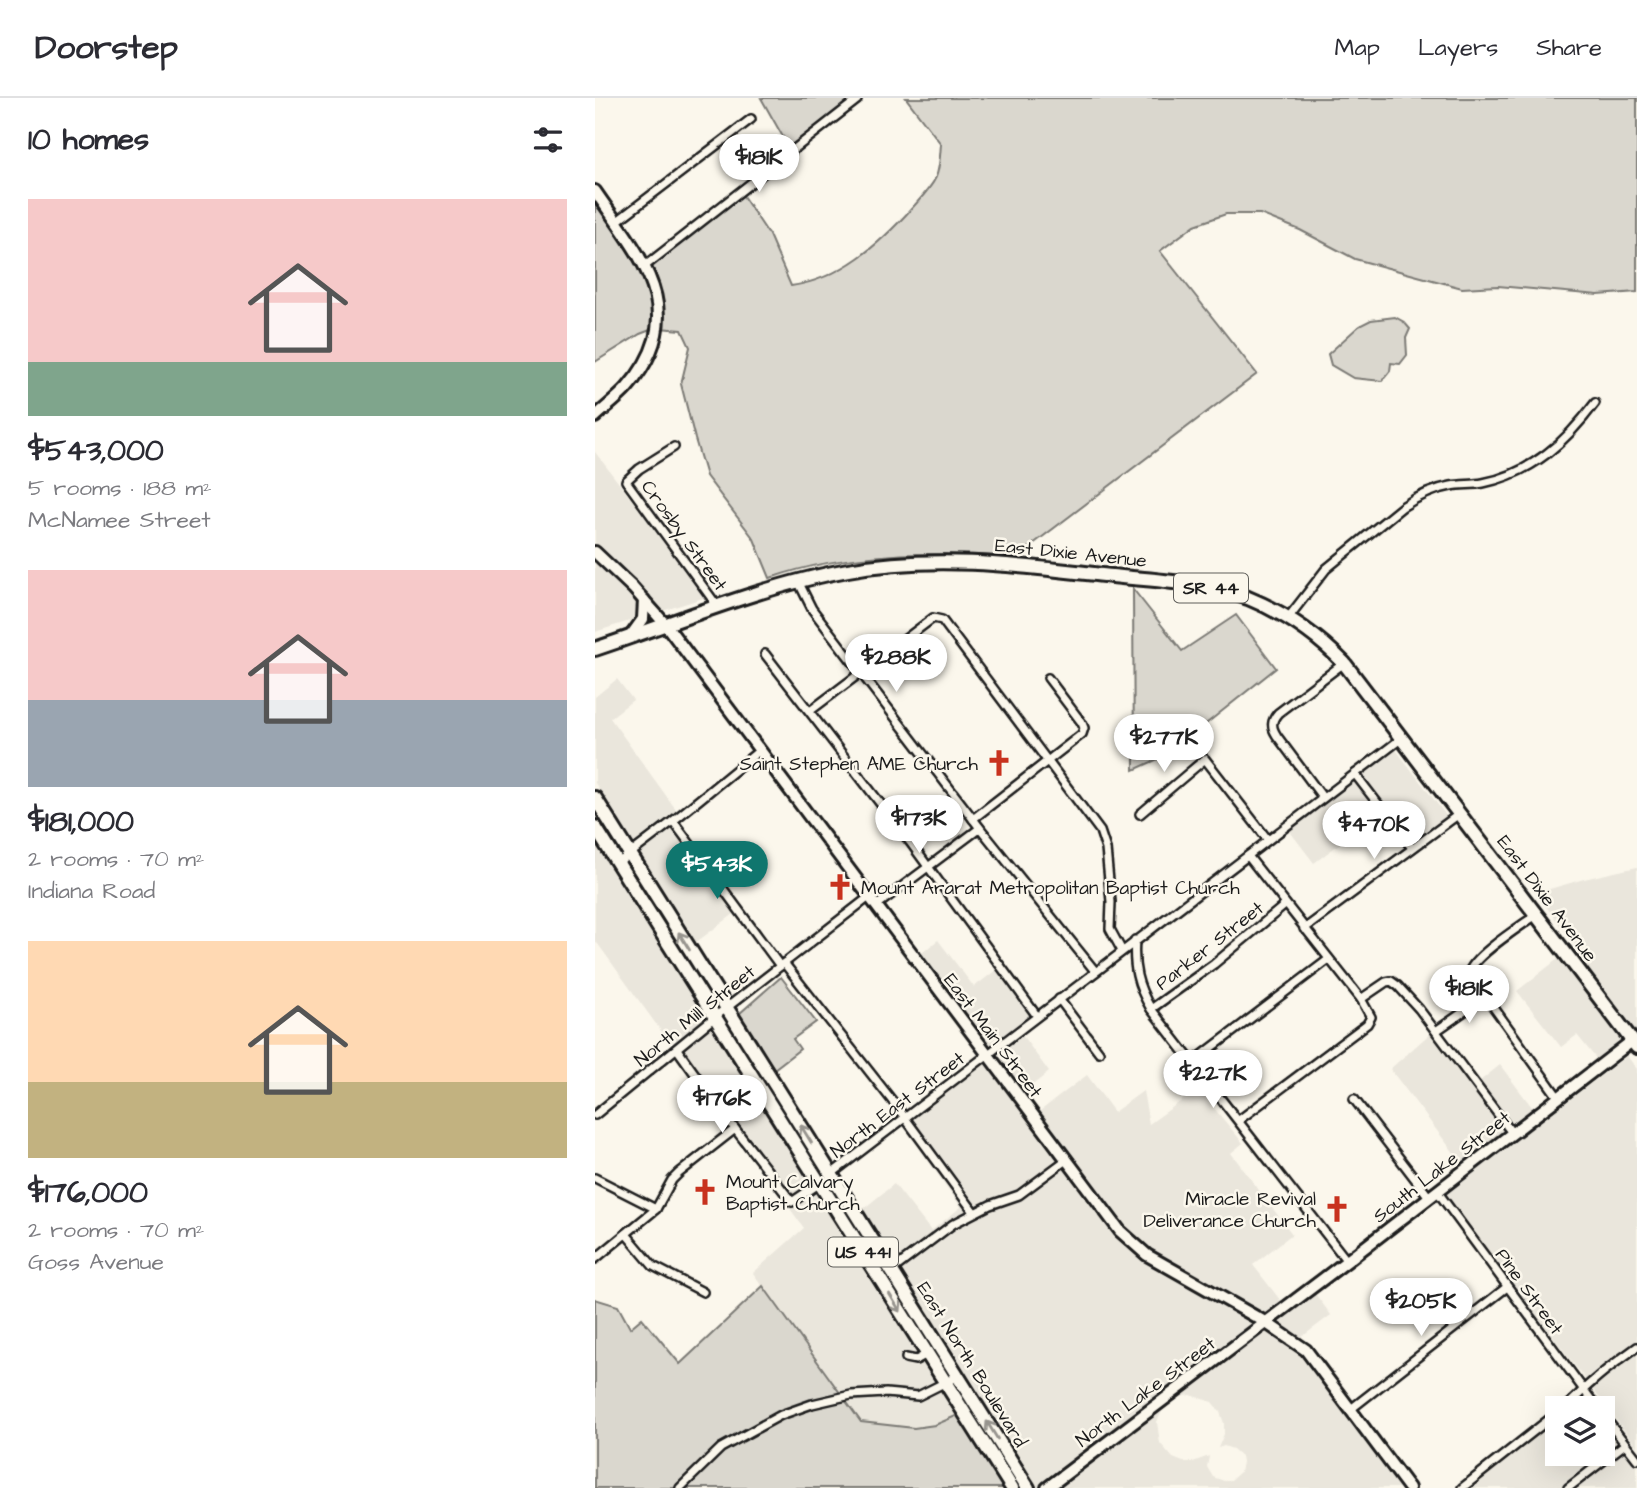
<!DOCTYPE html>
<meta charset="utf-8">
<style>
body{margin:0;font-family:"Architects Daughter",sans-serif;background:#f7f7f7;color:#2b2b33;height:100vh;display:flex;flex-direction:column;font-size:26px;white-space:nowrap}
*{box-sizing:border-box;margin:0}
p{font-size:23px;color:#7c7c81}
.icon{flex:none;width:38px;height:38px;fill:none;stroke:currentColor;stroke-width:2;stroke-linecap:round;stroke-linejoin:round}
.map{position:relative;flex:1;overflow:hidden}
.sheet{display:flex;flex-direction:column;background:#fff;width:595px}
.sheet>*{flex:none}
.controls{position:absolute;left:950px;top:1298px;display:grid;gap:14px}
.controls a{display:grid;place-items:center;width:70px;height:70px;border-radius:0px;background:#fff;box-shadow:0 7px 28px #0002;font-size:35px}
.price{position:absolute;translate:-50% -60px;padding:0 16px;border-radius:24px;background:#fff;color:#222;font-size:23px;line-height:46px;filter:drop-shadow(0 2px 4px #0008)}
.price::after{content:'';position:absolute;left:50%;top:42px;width:21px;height:16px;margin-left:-10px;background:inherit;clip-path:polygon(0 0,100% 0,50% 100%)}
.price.on{background:#0f766e;color:#fff}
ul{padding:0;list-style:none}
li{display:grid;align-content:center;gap:14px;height:371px;padding:0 28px}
li span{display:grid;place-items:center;height:217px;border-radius:0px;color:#555}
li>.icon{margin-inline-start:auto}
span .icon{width:126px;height:126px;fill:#fffc;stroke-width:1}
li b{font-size:30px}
h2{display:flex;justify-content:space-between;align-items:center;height:84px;padding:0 28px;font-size:30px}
header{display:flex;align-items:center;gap:42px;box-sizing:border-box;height:98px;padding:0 35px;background:#fff;border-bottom:2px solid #e1e1e2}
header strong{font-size:33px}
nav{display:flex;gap:38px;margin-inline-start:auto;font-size:24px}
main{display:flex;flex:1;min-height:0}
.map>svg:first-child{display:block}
</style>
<header>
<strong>Doorstep</strong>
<nav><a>Map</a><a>Layers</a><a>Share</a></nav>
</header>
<main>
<section class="sheet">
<h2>10 homes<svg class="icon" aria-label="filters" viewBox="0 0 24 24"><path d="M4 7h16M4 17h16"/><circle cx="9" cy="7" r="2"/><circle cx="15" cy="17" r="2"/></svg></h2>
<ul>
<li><span style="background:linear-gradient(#f6c9c9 75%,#7fa58c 0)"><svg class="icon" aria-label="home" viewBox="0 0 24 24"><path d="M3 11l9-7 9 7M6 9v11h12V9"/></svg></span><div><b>$543,000</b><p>5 rooms · 188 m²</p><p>McNamee Street</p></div></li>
<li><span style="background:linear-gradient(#f6c9c9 60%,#9aa5b1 0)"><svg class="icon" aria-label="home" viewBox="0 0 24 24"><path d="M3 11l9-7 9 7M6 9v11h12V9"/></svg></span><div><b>$181,000</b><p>2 rooms · 70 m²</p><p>Indiana Road</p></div></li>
<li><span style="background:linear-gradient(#ffd9b3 65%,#c2b280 0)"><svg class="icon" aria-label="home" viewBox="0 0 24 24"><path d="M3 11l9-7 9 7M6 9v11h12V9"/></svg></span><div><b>$176,000</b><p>2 rooms · 70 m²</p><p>Goss Avenue</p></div></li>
</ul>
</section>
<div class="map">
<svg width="1042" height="1390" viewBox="0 0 1042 1390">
<rect width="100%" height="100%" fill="#fbf7ec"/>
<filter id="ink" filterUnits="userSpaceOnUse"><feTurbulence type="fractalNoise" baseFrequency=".0143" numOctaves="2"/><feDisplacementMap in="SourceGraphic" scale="14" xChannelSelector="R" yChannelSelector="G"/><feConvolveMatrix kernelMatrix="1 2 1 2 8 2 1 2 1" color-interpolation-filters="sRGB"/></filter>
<g filter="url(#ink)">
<!-- built -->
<g fill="#eae6dc" fill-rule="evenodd">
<polygon points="0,354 111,499 64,514 0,450"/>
<polygon points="0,459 46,504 44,520 0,534"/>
<polygon points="22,581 38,602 15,620 85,717 75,725 143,813 100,845 0,685 0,599"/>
<polygon points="799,649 853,720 816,749 787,714 719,765 693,731"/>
<polygon points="0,736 179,1022 363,1317 340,1327 319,1330 266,1324 158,1175 209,1130 0,842"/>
<polygon points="1042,769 1042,943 973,853 980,847 941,795 989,781"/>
<polygon points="343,842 379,889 405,869 441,919 424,933 454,974 430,993 445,1013 492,977 519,1014 548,993 554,1026 603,991 648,1045 636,1055 697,1136 658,1167 689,1207 671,1220 554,1154 527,1131 323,858"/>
<polygon points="968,857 1033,942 1004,964 982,937 966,949 922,893"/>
<polygon points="838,933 880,987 905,967 940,1013 869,1068 795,971"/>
<polygon points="1032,958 1042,971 1042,1349 850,1097"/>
<polygon points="389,959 522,1135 535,1149 550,1160 664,1225 446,1390 442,1390 267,1112 299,1086 336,1133 366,1109 307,1026"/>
<polygon points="718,1193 736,1217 704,1241 676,1224"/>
<path d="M670 1228 708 1255 810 1390H457ZM596 1297 617 1304 625 1314 629 1325V1336L623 1350 629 1348 638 1351 646 1358 647 1364 645 1374 636 1382 629 1383 618 1379 612 1369 614 1358 598 1364H588L578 1360 565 1345 562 1324 567 1313 574 1304 585 1299Z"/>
<polygon points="962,1319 962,1356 1008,1356 1008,1319 1042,1363 1042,1390 868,1390"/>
</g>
<!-- green -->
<g fill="#dad7ce" stroke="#7b7a75" stroke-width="2">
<polygon points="166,0 268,0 197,55"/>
<path d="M311 0H1042V194L1003 197 903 188 867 190 760 161 705 132 665 116H631L600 127 565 153 662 276 421 459C337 454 257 452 175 480L159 441 111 378 100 341 86 286 95 249 87 232 65 230 52 164 146 95 174 137 196 188C246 181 285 146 318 109 326 100 336 90 341 79 345 69 345 57 346 46Z"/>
<path d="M0 100C29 141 62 177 58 231L45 236 0 264Z"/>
<polygon points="800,219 809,224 815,231 811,240 812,257 805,266 796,265 795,273 787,283 758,280 736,267 733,256 764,228 776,222"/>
<polygon points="538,491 587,553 641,517 681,570 572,657 539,672"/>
<polygon points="186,879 221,924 198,941 205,951 179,971 144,916"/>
<polygon points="168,1188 266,1324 319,1330 340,1327 363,1317 409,1390 0,1390 0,1201 23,1208 35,1230 47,1220 85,1266"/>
</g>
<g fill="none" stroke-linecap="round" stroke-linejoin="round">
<defs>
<g id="street">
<polyline points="21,124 156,21"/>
<polyline points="50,168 262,2"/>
<polyline points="79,349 44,371 31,383 123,509"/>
<polyline points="203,483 217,511 385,730 500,873"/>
<path d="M693 520 731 471 807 409C822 399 838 391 856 388 867 386 878 387 888 385 937 375 971 344 1000 305"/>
<polyline points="170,556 315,744 442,918"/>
<polyline points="215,613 338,520 347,522 505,733 511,751 516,804 515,831 527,853"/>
<polyline points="760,676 817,750"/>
<path d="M728 700 682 638C676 629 676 623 683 615L749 565"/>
<polyline points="545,716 610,661 673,742"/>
<polyline points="378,721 487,636 489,630 487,625 453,580"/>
<polyline points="78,723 185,868"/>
<polyline points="23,765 78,723 165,652"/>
<polyline points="281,808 385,730"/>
<path d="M941 817C926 828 878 858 874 875L963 999"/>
<polyline points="709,831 864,716"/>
<path d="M540 842C538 869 542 887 556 911L752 1163"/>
<polyline points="189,865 299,1005 379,1114"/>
<polyline points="464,901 504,954"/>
<polyline points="766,901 791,884 796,883 803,888 824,911 917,1035"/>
<polyline points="556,911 619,866 690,807"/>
<polyline points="841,933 890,899"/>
<polyline points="82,951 130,1018 197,1104 225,1085"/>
<polyline points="598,964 734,861"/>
<polyline points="759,1001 834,1099"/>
<polyline points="0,1017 121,918 274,799"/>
<polyline points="644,1022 772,926 776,919 766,901 653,758"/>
<polyline points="235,1077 807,640"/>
<polyline points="0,1080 61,1111"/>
<polyline points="842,1093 1003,1311"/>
<polyline points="31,1136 58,1168 108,1194"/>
<polyline points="0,1161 61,1111 77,1082 84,1075 140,1031"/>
<polyline points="296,1173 358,1126 395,1107 424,1097 471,1062"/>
<polyline points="311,1260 321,1262 332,1256"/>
<polyline points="756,1311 912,1189"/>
<path d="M968 1311C980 1302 986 1293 997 1284 1011 1271 1027 1260 1042 1249"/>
<polyline points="1008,1317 1042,1361"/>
<polyline points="85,1390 126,1350 186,1317 217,1306 256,1297 291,1295 323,1298 363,1278"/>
<polyline points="867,1390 962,1315"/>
<polyline points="973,1390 1030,1346"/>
</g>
<g id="secondary">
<path d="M0 93C45 159 98 214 32 290 23 300 11 309 0 319"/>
<polyline points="0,454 38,490 71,527 525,1133 552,1157 670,1224 711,1252 814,1390"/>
<polyline points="35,539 48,521 49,502"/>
<polyline points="452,1390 752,1163 1037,943"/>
</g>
<g id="primary">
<path d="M0 551C81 524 170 487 253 472 342 456 429 468 517 478 563 483 610 484 653 500 690 515 722 537 749 565L1042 949"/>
<polyline points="0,700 433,1390"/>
<polyline points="0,729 417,1390"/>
</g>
</defs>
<!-- street casing -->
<use href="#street" stroke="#1c1c1c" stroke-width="12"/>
<!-- secondary casing -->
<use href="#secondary" stroke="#1c1c1c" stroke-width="16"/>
<!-- primary casing -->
<use href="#primary" stroke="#1c1c1c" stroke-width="18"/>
<!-- street -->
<use href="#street" stroke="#fbf7ec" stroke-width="7"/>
<!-- secondary -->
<use href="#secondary" stroke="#fbf7ec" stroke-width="10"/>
<!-- primary -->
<use href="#primary" stroke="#fbf7ec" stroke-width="12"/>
</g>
<!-- one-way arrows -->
<defs><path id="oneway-shaft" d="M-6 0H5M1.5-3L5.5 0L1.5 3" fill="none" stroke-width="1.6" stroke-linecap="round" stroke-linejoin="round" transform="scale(1.75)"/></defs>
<g stroke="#97948e">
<use href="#oneway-shaft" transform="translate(89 843) rotate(-122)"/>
<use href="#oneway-shaft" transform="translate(211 1036) rotate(-122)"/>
<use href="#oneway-shaft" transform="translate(300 1205) rotate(58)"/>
<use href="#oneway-shaft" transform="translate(397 1332) rotate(-122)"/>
</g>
</g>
<!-- icons -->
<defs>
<symbol id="church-bare" viewBox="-9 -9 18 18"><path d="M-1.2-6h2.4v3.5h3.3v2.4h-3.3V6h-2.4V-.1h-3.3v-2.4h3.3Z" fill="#c8321e" stroke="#fbf7ec" stroke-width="2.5" paint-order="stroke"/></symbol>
</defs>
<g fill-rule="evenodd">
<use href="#church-bare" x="385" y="646" width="38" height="38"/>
<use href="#church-bare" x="226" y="770" width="38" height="38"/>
<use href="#church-bare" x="91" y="1075" width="38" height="38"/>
<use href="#church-bare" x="723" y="1092" width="38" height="38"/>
</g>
<g text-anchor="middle" stroke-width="5" stroke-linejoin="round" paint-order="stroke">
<!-- shield labels -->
<g fill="#fbf7ec" stroke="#5f5e5a" stroke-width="2">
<rect x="579" y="475.5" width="74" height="29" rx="5"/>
<rect x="233" y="1139.5" width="70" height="29" rx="5"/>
</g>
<g font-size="18" font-weight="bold" fill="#1c1c1c">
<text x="616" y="496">SR 44</text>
<text x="268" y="1160">US 441</text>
</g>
<!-- street labels -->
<g font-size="19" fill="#1c1c1c" stroke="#fbf7ec">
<text transform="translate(90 437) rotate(54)" y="7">Crosby Street</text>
<text transform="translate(476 454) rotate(6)" y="7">East Dixie Avenue</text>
<text transform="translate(953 800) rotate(53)" y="7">East Dixie Avenue</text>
<text transform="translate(614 847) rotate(-38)" y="7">Parker Street</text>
<text transform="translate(99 917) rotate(-39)" y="7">North Mill Street</text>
<text transform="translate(399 937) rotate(53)" y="7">East Main Street</text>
<text transform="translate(302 1006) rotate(-37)" y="7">North East Street</text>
<text transform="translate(846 1068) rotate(-38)" y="7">South Lake Street</text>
<text transform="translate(935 1193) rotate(54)" y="7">Pine Street</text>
<text transform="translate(378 1266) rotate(58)" y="7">East North Boulevard</text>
<text transform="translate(550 1293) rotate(-37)" y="7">North Lake Street</text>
</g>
<!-- poi labels -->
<g font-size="19" fill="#1c1c1c" stroke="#fbf7ec" text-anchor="end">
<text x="383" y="672">Saint Stephen AME Church</text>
<text x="266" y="796" text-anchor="start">Mount Ararat Metropolitan Baptist Church</text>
<text x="131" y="1090" text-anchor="start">Mount Calvary<tspan x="131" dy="22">Baptist Church</tspan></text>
<text x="721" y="1107">Miracle Revival<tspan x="721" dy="22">Deliverance Church</tspan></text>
</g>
</g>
</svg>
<div class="controls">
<a><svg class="icon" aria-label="layers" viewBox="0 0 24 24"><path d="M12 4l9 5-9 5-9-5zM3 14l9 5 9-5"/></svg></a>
</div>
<b class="price" style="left:164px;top:96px">$181K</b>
<b class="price" style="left:301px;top:596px">$288K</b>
<b class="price" style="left:569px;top:676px">$277K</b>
<b class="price" style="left:324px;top:757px">$173K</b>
<b class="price" style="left:779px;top:763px">$470K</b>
<b class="price on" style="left:122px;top:803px">$543K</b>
<b class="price" style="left:874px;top:927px">$181K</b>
<b class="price" style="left:618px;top:1012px">$227K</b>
<b class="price" style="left:127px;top:1037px">$176K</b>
<b class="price" style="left:826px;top:1240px">$205K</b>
</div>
</main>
